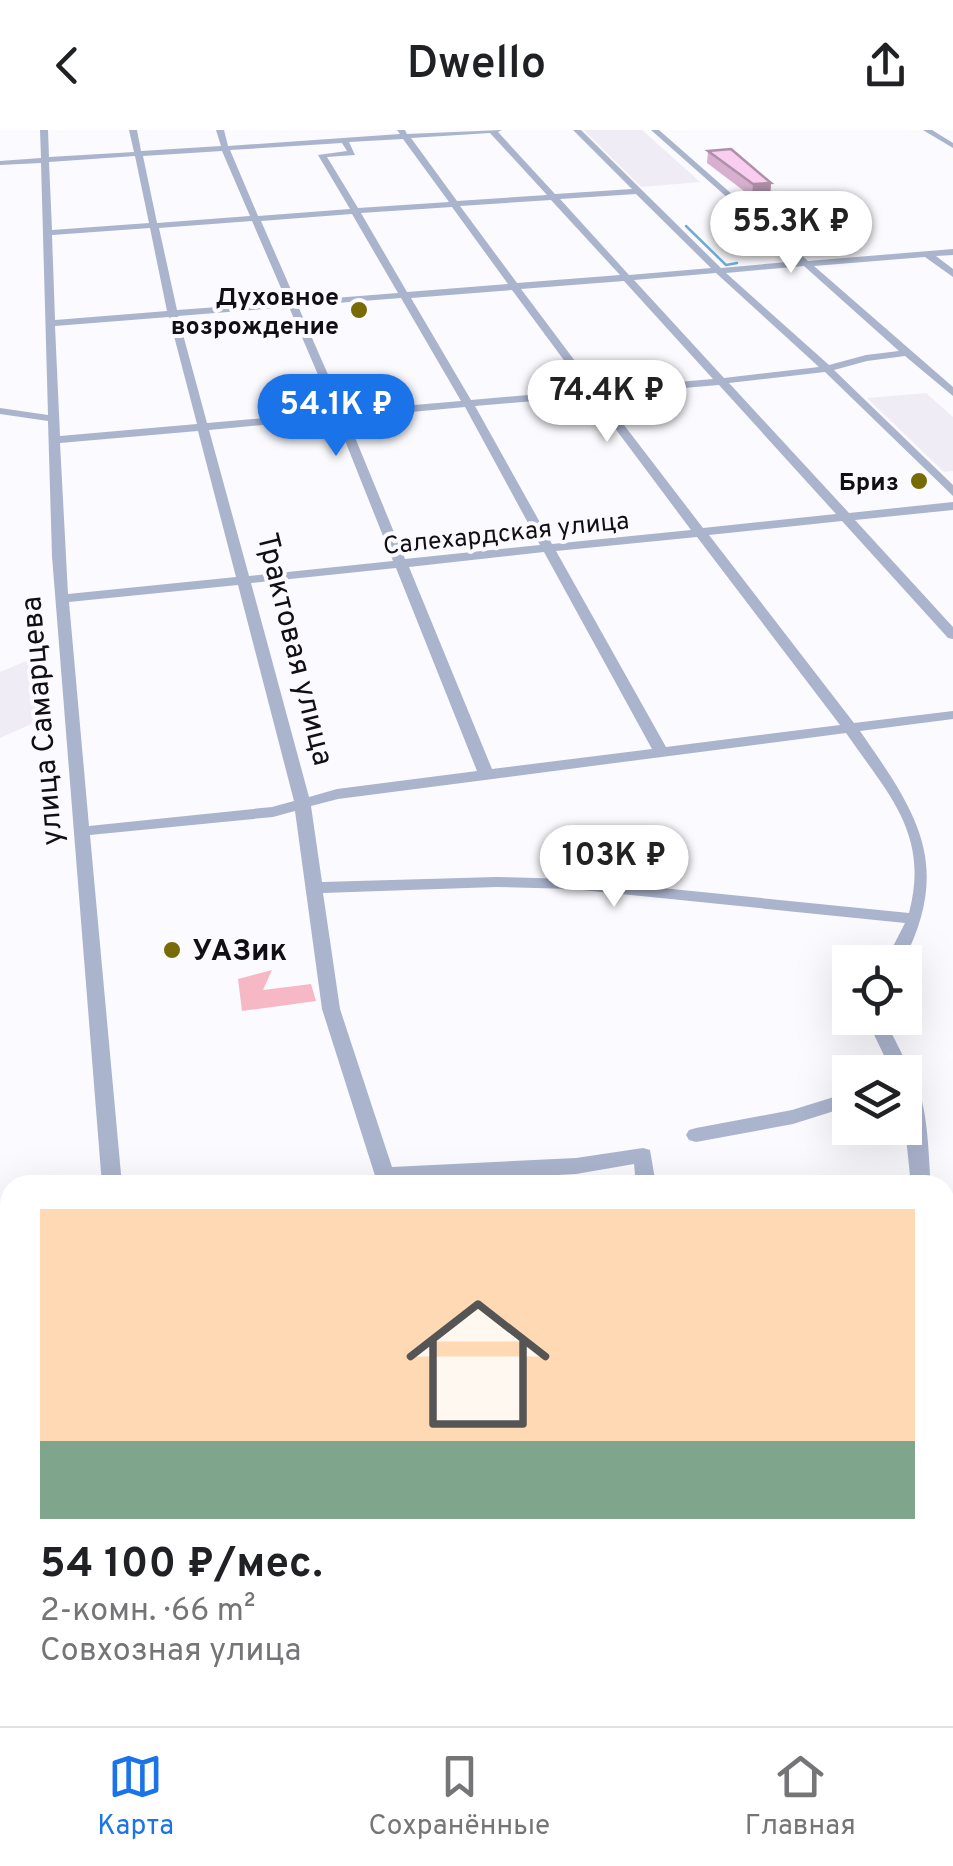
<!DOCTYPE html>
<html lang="ru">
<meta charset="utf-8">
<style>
body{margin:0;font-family:Overpass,sans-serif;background:#f6f6f6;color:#202124;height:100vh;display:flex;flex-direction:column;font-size:38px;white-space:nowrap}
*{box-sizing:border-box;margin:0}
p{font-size:32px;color:#757577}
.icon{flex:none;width:55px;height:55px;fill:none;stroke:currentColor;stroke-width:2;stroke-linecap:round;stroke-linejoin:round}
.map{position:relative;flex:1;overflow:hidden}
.drawer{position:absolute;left:0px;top:1045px;width:955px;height:552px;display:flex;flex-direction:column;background:#fff;border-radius:30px 30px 0 0;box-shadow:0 10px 40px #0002}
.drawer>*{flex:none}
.controls{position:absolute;left:832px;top:815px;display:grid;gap:20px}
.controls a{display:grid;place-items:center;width:90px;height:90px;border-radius:0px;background:#fff;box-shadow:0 10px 40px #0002;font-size:50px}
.price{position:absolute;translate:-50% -85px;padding:0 22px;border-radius:35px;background:#fff;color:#222;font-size:32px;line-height:65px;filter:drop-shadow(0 2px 5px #0008)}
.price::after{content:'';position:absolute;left:50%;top:60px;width:30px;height:22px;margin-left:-15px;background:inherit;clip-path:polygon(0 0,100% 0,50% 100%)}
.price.selected{background:#1a73e8;color:#fff}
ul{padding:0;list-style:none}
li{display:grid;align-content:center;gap:20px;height:530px;padding:0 40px}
li span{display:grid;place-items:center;height:310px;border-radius:0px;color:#555}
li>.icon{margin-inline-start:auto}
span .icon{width:180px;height:180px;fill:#fffc;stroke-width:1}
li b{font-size:42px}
header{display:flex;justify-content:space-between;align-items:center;height:130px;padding:0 40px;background:#fff;font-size:45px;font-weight:600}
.dock{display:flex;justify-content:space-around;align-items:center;height:140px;border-top:2px solid #e0e0e0;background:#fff;font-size:28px;color:#757577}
.dock a{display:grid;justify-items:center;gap:5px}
.dock .selected{color:#1a73e8}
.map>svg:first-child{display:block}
</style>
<header><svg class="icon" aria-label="back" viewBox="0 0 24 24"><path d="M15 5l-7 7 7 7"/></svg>Dwello<svg class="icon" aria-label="share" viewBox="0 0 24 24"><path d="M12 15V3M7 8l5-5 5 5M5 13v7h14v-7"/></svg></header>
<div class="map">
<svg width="953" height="1596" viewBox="0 0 953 1596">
<rect width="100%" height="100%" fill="#fbfafe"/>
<!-- built -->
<g fill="#efecf6">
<polygon points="584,0 642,0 700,52 641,57"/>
<polygon points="926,263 953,287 953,341 944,342 867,268"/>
<polygon points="26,531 40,545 46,561 36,592 0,608 0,542"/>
</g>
<!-- green -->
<polygon fill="#f7b8c5" points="272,840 263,860 311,854 316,871 242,881 238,849"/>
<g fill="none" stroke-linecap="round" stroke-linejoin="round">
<!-- stream -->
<polyline stroke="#70acd2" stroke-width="2.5" points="686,96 726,135 737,133"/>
<!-- minor -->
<g fill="#aab4cd" fill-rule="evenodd">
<path d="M40 0H48L49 27 134 22 129 0H137L141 21 221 16 216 0H224L228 16 400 4 397 0H405L407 4 502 0 498 2 555 64 632 59 573 0H581L721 138 799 131 651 0H659L808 131 953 119V125L936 126 953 139V147L925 127 814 136 953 257V266L905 226 867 231 834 240 953 355V366L825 242 729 253 849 383 953 372V380L855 390 953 497V509L948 508 842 391 709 405 854 593 953 581V589L860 601C917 683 953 734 903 832H885L905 793 572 759 496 757 323 763 340 879 392 1037 576 1028 643 1018 650 1020 656 1055H636L634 1034 576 1044 378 1055 322 879 295 681 273 687 90 705 122 1055H102L52 426 48 291 0 284V278L48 285 41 33 0 35V31L41 28ZM490 3 547 65 457 71 411 8ZM403 9 449 72 358 78 327 27 355 25 349 12ZM342 13 347 21 318 25 350 79 258 86 230 20ZM222 21 250 86 157 93 143 26ZM135 26 149 93 52 100 49 32ZM636 64 711 138 629 145 560 69ZM551 70 620 145 517 153 460 76ZM452 77 508 154 407 162 361 83ZM352 84 398 163 296 171 261 91ZM252 91 287 172 177 180 159 98ZM150 98 167 181 55 190 52 105ZM804 136 899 221 866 225 829 235 726 143ZM716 143 819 237 724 248 634 150ZM624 151 713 249 596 259 521 159ZM512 160 586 260 471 270 411 168ZM401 168 461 271 344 281 298 176ZM289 177 334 282 207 293 178 186ZM169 187 197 294 60 306 55 196ZM719 255 836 384 703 398 601 265ZM591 266 691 400 552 414 475 276ZM465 277 540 415 405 429 347 288ZM336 288 393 431 249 446 209 300ZM198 301 236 447 68 464 60 313ZM697 407 840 595 666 617 556 421ZM544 422 652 619 492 639 409 437ZM396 438 477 641 337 659 309 667 251 453ZM238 455 294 671 272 677 89 696 69 472ZM846 603C888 664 930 704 909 783L572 749 496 747 322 752 311 676 338 669Z"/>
<polygon points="923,0 932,0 953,13 953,18"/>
<path d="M866 888H884L911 942 909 944C929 964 928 1026 931 1055H911L905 998V942H892Z"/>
<polygon points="850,962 850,976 793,994 696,1012 689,1010 686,1005 689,1000 696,998 792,980"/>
<polygon points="945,1282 953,1285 953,1305 945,1308"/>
<polygon points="10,1337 10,1363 0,1367 0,1342"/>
<polygon points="945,1574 953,1578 953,1596 932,1596 931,1588 945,1588"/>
<rect x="472" y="1588" width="28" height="8"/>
<rect x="666" y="1588" width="28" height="8"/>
</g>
<!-- major -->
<g fill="#6978a4" fill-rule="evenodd">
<polygon points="0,1526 10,1530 10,1568 0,1564"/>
<polygon points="38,1588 81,1588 85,1596 42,1596"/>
</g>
</g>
<!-- wall -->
<g fill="#d6b0ce">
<polygon points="708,21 771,53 770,66 752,67 707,33"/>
<polygon points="10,1065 10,1156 9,1177 7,1082 3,1066"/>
</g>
<!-- shaded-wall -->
<g fill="#ae90a8">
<polygon points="771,53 770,66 752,67 753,54"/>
<polygon points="10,1112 9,1177 0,1185 2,1120"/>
</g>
<!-- building -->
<g fill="#f9cdf0" stroke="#ae90a8" stroke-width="2.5">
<polygon points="731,19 771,53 753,54 708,21"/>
<polygon points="10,1080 10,1112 2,1120 0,1142 0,1088"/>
</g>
<!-- markers -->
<g fill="#776b05" stroke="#fbfafe" stroke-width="4">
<circle cx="359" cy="180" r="10"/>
<circle cx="919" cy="351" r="10"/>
<circle cx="172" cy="820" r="10"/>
</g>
<g text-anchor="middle" stroke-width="8" stroke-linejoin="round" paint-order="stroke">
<!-- far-poi labels -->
<g font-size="25" font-weight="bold" fill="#110e15" stroke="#fbfafe" text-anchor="end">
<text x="339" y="175">Духовное<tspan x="339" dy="29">возрождение</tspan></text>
<text x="899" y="360">Бриз</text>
</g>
<!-- far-street labels -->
<g font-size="25" fill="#110e15" stroke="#fbfafe">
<text transform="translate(506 402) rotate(-6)" y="9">Салехардская улица</text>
</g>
<!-- street labels -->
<g font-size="30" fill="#110e15" stroke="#fbfafe">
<text transform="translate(296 519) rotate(76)" y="10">Трактовая улица</text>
<text transform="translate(41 591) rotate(-95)" y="10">улица Самарцева</text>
</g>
<!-- poi labels -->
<g font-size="30" font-weight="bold" fill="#110e15" stroke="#fbfafe" text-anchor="start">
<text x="192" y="830">УАЗик</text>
</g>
</g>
</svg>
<div class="controls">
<a><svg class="icon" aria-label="locate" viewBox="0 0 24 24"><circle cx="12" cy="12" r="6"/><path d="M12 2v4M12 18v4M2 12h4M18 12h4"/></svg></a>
<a><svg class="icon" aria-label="layers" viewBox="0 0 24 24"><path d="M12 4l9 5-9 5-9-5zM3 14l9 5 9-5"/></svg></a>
</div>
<b class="price" style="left:791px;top:146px">55.3K ₽</b>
<b class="price" style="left:607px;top:315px">74.4K ₽</b>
<b class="price selected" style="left:336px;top:329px">54.1K ₽</b>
<b class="price" style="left:614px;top:780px">103K ₽</b>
<section class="drawer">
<ul>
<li><span style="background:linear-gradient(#ffd9b3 75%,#7fa58c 0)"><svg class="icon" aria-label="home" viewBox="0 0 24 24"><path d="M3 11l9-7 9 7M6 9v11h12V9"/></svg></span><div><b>54 100 ₽/мес.</b><p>2-комн. · 66 m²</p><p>Совхозная улица</p></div></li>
</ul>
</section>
</div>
<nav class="dock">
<a class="selected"><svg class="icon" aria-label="map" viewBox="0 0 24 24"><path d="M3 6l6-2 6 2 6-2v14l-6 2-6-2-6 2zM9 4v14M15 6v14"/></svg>Карта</a>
<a><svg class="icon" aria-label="saved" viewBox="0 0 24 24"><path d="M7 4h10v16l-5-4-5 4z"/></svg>Сохранённые</a>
<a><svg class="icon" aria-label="home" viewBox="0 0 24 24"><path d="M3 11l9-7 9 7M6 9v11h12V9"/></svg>Главная</a>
</nav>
